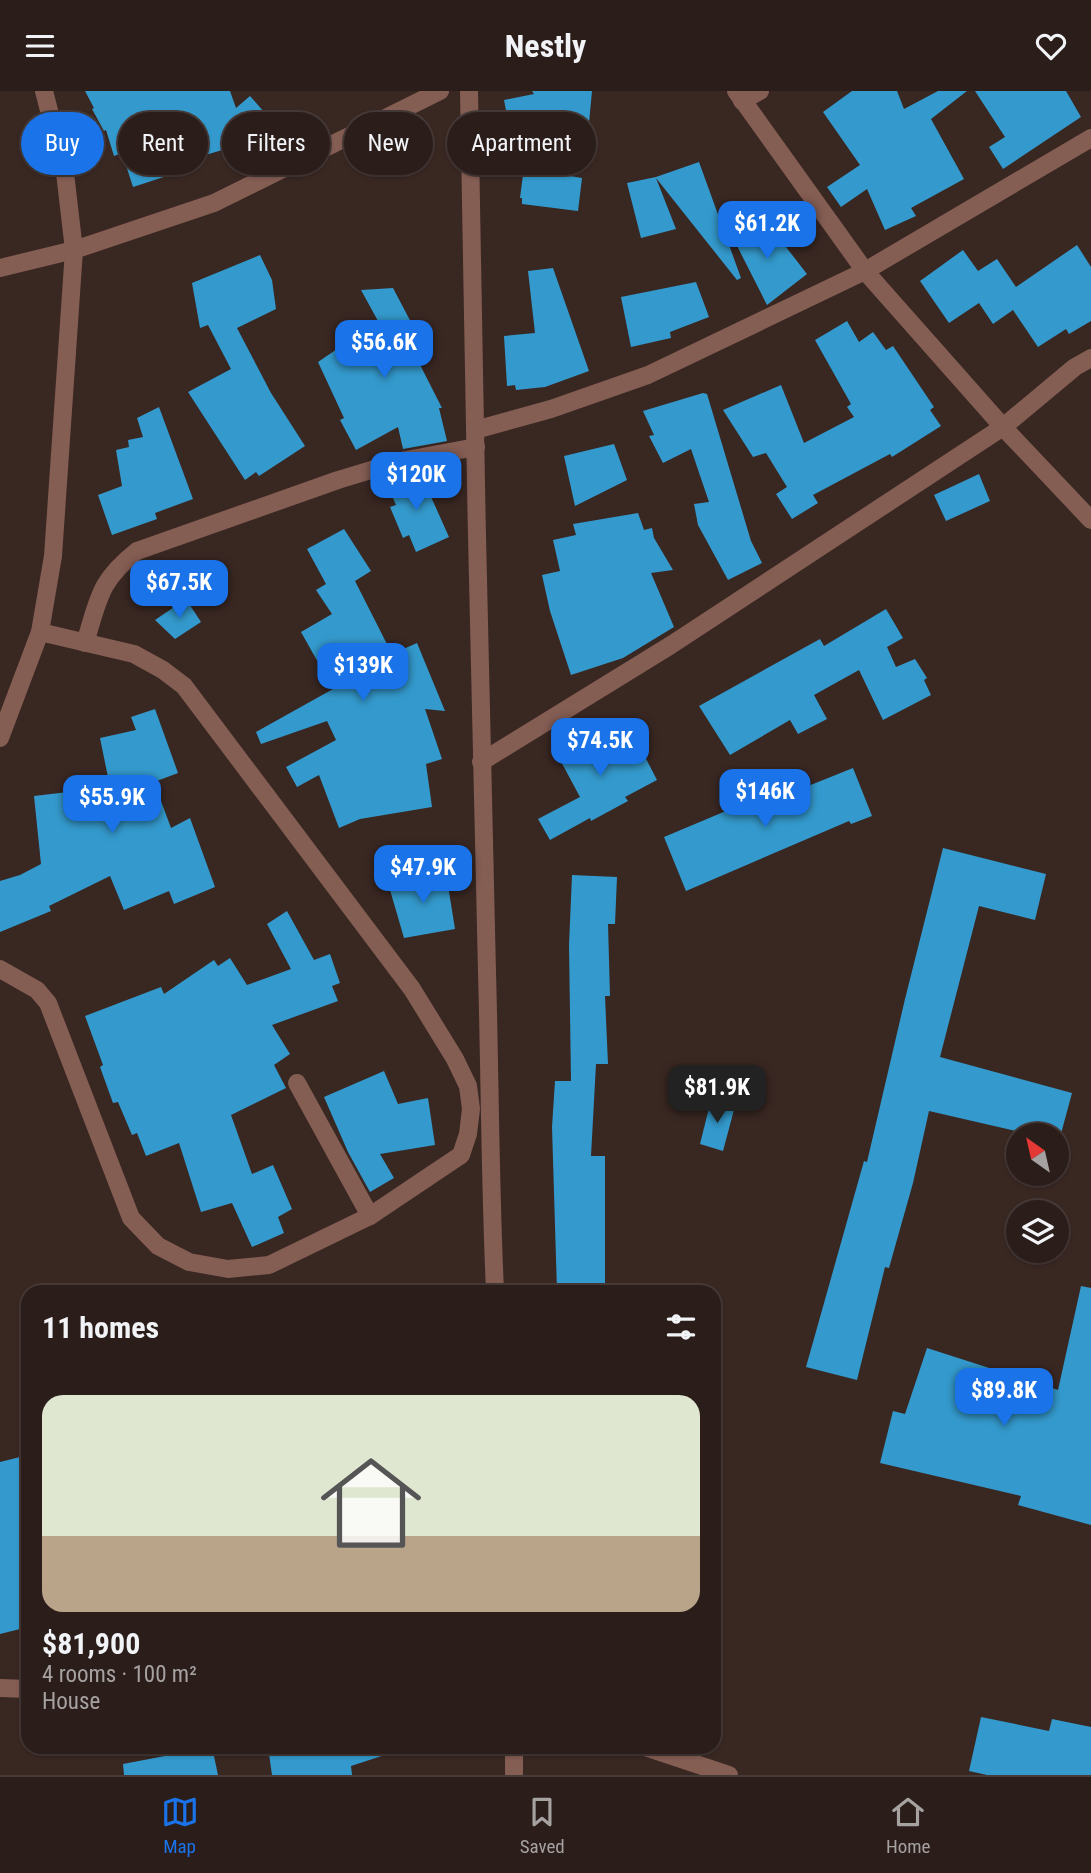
<!DOCTYPE html>
<meta charset="utf-8">
<style>
body{margin:0;font-family:"Roboto Condensed",sans-serif;background:#372a27;color:#f1f3f6;height:100vh;display:flex;flex-direction:column;font-size:26px;white-space:nowrap}
*{box-sizing:border-box;margin:0}
p{font-size:23px;color:#a6a2a2}
.icon{flex:none;width:38px;height:38px;fill:none;stroke:currentColor;stroke-width:2;stroke-linecap:round;stroke-linejoin:round}
.map{position:relative;flex:1;overflow:hidden}
.drawer{position:absolute;left:21px;top:1194px;width:700px;height:469px;display:flex;flex-direction:column;background:#2b1d1a;border-radius:21px;box-shadow:0 2px 5px #0004,0 0 0 2px #473b39}
.drawer>*{flex:none}
.hud{position:absolute;left:21px;top:21px;width:700px;height:63px;display:flex;gap:14px}
.needle{width:46px;rotate:326deg}
.controls{position:absolute;left:1006px;top:1032px;display:grid;gap:14px}
.controls a{display:grid;place-items:center;width:63px;height:63px;border-radius:50%;background:#2b1d1a;box-shadow:0 2px 5px #0004,0 0 0 2px #473b39;font-size:35px}
.price{position:absolute;translate:-50% -60px;padding:0 16px;border-radius:14px;background:#1a73e8;color:#fff;font-size:23px;line-height:46px;filter:drop-shadow(0 2px 4px #0008)}
.price::after{content:'';position:absolute;left:50%;top:42px;width:21px;height:16px;margin-left:-10px;background:inherit;clip-path:polygon(0 0,100% 0,50% 100%)}
.price.on{background:#222;color:#fff}
ul{padding:0;list-style:none}
li{display:grid;align-content:center;gap:14px;height:371px;padding:0 21px}
li+li{border-top:2px solid #473b39}
li span{display:grid;place-items:center;height:217px;border-radius:21px;color:#555}
li>.icon{margin-inline-start:auto}
span .icon{width:126px;height:126px;fill:#fffc;stroke-width:1}
li b{font-size:30px}
h2{display:flex;justify-content:space-between;align-items:center;height:84px;padding:0 21px;font-size:30px}
.tag{padding:0 24px;border-radius:32px;background:#2b1d1a;box-shadow:0 2px 5px #0004,0 0 0 2px #473b39;font-size:24px;line-height:63px}
.tag.on{background:#1a73e8;color:#fff}
header{display:flex;justify-content:space-between;align-items:center;height:91px;padding:0 21px;background:#2b1d1a;font-size:32px;font-weight:700}
.tab-bar{display:flex;justify-content:space-around;align-items:center;height:98px;border-top:2px solid #473b39;background:#2b1d1a;font-size:19px;color:#a6a2a2}
.tab-bar a{display:grid;justify-items:center;gap:4px}
.tab-bar .on{color:#1a73e8}
.map>svg:first-child{display:block}
</style>
<header><svg class="icon" aria-label="menu" viewBox="0 0 24 24"><path d="M4 6h16M4 12h16M4 18h16"/></svg>Nestly<svg class="icon" aria-label="heart" viewBox="0 0 24 24"><path d="M12 20l-8-8c-3-5 5-10 8-4 3-6 11-1 8 4z"/></svg></header>
<div class="map">
<svg width="1091" height="1684" viewBox="0 0 1091 1684">
<rect width="100%" height="100%" fill="#392722"/>
<!-- building -->
<g fill="#349acd">
<polygon points="85,0 230,0 236,17 250,5 278,37 250,59 246,52 165,76 167,85 133,96 122,62 114,65 106,39 104,40 92,18 94,17"/>
<polygon points="532,0 592,0 589,32 571,39 570,85 582,87 578,120 522,113 522,107 520,107 529,37 510,40 504,9 534,3"/>
<polygon points="852,0 897,0 904,18 938,0 967,0 931,28 964,88 911,117 916,125 885,139 867,98 841,116 827,96 860,74 823,21"/>
<polygon points="975,0 1066,0 1081,26 1003,78 989,56 1005,46"/>
<polygon points="699,71 741,187 737,189 656,87 676,138 641,147 627,92 656,86"/>
<polygon points="754,127 766,154 779,147 807,183 767,214 729,139"/>
<polygon points="1077,154 1091,176 1091,230 1069,243 1066,238 1038,256 1013,219 993,233 979,212 949,232 920,190 963,159 978,180 997,168 1016,196"/>
<polygon points="260,164 272,189 276,218 237,237 271,302 305,355 259,385 256,381 245,389 188,301 231,278 208,234 200,237 192,192"/>
<polygon points="553,177 589,280 545,296 516,299 515,294 507,295 504,245 535,242 528,180"/>
<polygon points="696,191 709,226 670,241 671,247 631,256 621,206"/>
<polygon points="393,197 423,254 412,258 442,317 439,317 447,350 403,358 398,336 356,359 340,329 344,327 318,271 378,230 361,199"/>
<polygon points="847,230 859,251 873,241 886,259 893,255 934,316 930,319 941,335 892,366 890,363 813,404 818,412 792,428 776,403 787,396 766,362 753,366 723,319 781,294 804,352 854,326 847,316 851,313 815,249"/>
<polygon points="703,302 707,303 751,450 762,472 728,489 698,434 694,413 709,411 691,358 663,372 649,345 654,344 643,320"/>
<polygon points="159,316 193,408 155,422 157,428 112,444 98,404 122,395 116,359 129,356 128,349 143,346 137,327"/>
<polygon points="614,353 627,389 575,415 564,365"/>
<polygon points="419,379 449,446 416,461 409,444 403,447 390,416 396,414 387,393"/>
<polygon points="979,383 990,410 946,430 934,404"/>
<polygon points="638,422 644,439 652,437 654,447 673,479 651,482 674,536 623,567 571,584 550,520 542,484 560,480 553,449 576,444 573,433"/>
<polygon points="344,438 371,480 355,490 392,563 417,552 445,620 425,618 442,668 426,673 432,716 360,728 339,737 319,684 297,696 286,676 336,649 327,630 261,653 256,641 333,598 301,541 332,523 316,499 326,493 307,458"/>
<polygon points="186,508 201,531 175,548 155,529"/>
<polygon points="886,518 903,547 887,556 896,576 915,568 927,587 924,589 931,604 883,629 859,579 814,604 827,628 798,643 790,629 730,664 699,615 820,548 824,555"/>
<polygon points="155,618 178,682 154,691 171,737 190,727 215,796 174,813 169,800 124,819 110,785 49,815 51,820 0,841 0,790 20,784 41,773 34,705 110,696 100,647 136,639 131,626"/>
<polygon points="626,629 657,689 625,706 628,710 591,730 590,727 550,749 538,728 580,706 558,665"/>
<polygon points="853,677 872,725 851,733 849,730 686,800 664,746 745,712 748,719"/>
<polygon points="943,757 1046,783 1035,829 979,815 940,966 1072,1002 1059,1050 1057,1049 1057,1045 1038,1045 929,1020 913,1092 889,1177 885,1176 857,1289 806,1276 864,1070 867,1071 905,908"/>
<polygon points="446,782 455,838 404,847 388,792"/>
<polygon points="572,784 617,786 615,833 608,833 610,905 605,905 608,973 596,973 591,1065 605,1065 605,1200 557,1200 552,1036 555,990 571,990 569,854"/>
<polygon points="287,820 314,869 330,863 340,892 332,895 338,910 272,934 290,963 274,974 286,997 231,1024 252,1083 273,1074 292,1118 278,1126 284,1142 252,1156 232,1112 201,1121 179,1052 146,1065 137,1042 132,1044 118,1011 113,1012 100,976 103,974 85,925 161,896 164,903 214,869 218,875 230,867 247,894 291,878 267,833"/>
<polygon points="384,980 398,1013 428,1007 435,1054 380,1063 394,1087 370,1101 348,1061 324,1006"/>
<polygon points="711,1009 735,1015 723,1060 700,1053"/>
<polygon points="1081,1195 1091,1197 1091,1434 1018,1414 1021,1405 880,1372 893,1320 905,1323 927,1257 1058,1299"/>
<polygon points="28,1364 28,1536 0,1543 0,1371"/>
<polygon points="981,1626 1049,1640 1052,1628 1091,1636 1091,1684 987,1684 969,1680"/>
<polygon points="212,1656 218,1684 124,1684 123,1673"/>
<polygon points="268,1656 396,1656 397,1660 351,1675 352,1684 272,1684"/>
</g>
<g fill="none" stroke-linecap="round" stroke-linejoin="round">
<!-- street -->
<g stroke="#845d53" stroke-width="18">
<path d="M469 0C474 294 479 587 487 881 490 988 490 1094 495 1200"/>
<polyline points="736,0 865,180 1003,336 1091,429"/>
<polyline points="742,10 760,0"/>
<polyline points="0,177 74,159 214,112 440,0"/>
<polyline points="475,339 551,318 648,284 865,180 1091,47"/>
<path d="M85 552C99 507 99 490 137 460L338 389 401 370 476 356"/>
<polyline points="0,647 40,541 53,465 74,159 65,82 44,0"/>
<polyline points="481,671 671,554 1003,336 1075,276 1091,267"/>
<polyline points="0,878 37,899 48,912 131,1127 158,1155 189,1171 228,1178 269,1174 370,1125 461,1064 468,1043 471,1018 468,995 455,968 412,898 184,595 163,579 134,563 40,541"/>
<polyline points="297,992 370,1125"/>
<polyline points="0,1597 28,1598"/>
<polyline points="645,1656 729,1684"/>
<polyline points="514,1684 514,1656"/>
</g>
</g>
</svg>
<div class="controls">
<a><svg class="needle" viewBox="-14 -14 28 28"><path d="M0-13l5 13h-10z" fill="#e53935"/><path d="M0 13l5-13h-10z" fill="#a6a2a2"/></svg></a>
<a><svg class="icon" aria-label="layers" viewBox="0 0 24 24"><path d="M12 4l9 5-9 5-9-5zM3 14l9 5 9-5"/></svg></a>
</div>
<b class="price" style="left:767px;top:170px">$61.2K</b>
<b class="price" style="left:384px;top:289px">$56.6K</b>
<b class="price" style="left:416px;top:421px">$120K</b>
<b class="price" style="left:179px;top:529px">$67.5K</b>
<b class="price" style="left:363px;top:612px">$139K</b>
<b class="price" style="left:600px;top:687px">$74.5K</b>
<b class="price" style="left:765px;top:738px">$146K</b>
<b class="price" style="left:112px;top:744px">$55.9K</b>
<b class="price" style="left:423px;top:814px">$47.9K</b>
<b class="price on" style="left:717px;top:1034px">$81.9K</b>
<b class="price" style="left:1004px;top:1337px">$89.8K</b>
<div class="hud">
<a class="tag on">Buy</a>
<a class="tag">Rent</a>
<a class="tag">Filters</a>
<a class="tag">New</a>
<a class="tag">Apartment</a>
</div>
<section class="drawer">
<h2>11 homes<svg class="icon" aria-label="filters" viewBox="0 0 24 24"><path d="M4 7h16M4 17h16"/><circle cx="9" cy="7" r="2"/><circle cx="15" cy="17" r="2"/></svg></h2>
<ul>
<li><span style="background:linear-gradient(#dfe7d0 65%,#b9a48a 0)"><svg class="icon" aria-label="home" viewBox="0 0 24 24"><path d="M3 11l9-7 9 7M6 9v11h12V9"/></svg></span><div><b>$81,900</b><p>4 rooms · 100 m²</p><p>House</p></div></li>
</ul>
</section>
</div>
<nav class="tab-bar">
<a class="on"><svg class="icon" aria-label="map" viewBox="0 0 24 24"><path d="M3 6l6-2 6 2 6-2v14l-6 2-6-2-6 2zM9 4v14M15 6v14"/></svg>Map</a>
<a><svg class="icon" aria-label="saved" viewBox="0 0 24 24"><path d="M7 4h10v16l-5-4-5 4z"/></svg>Saved</a>
<a><svg class="icon" aria-label="home" viewBox="0 0 24 24"><path d="M3 11l9-7 9 7M6 9v11h12V9"/></svg>Home</a>
</nav>
